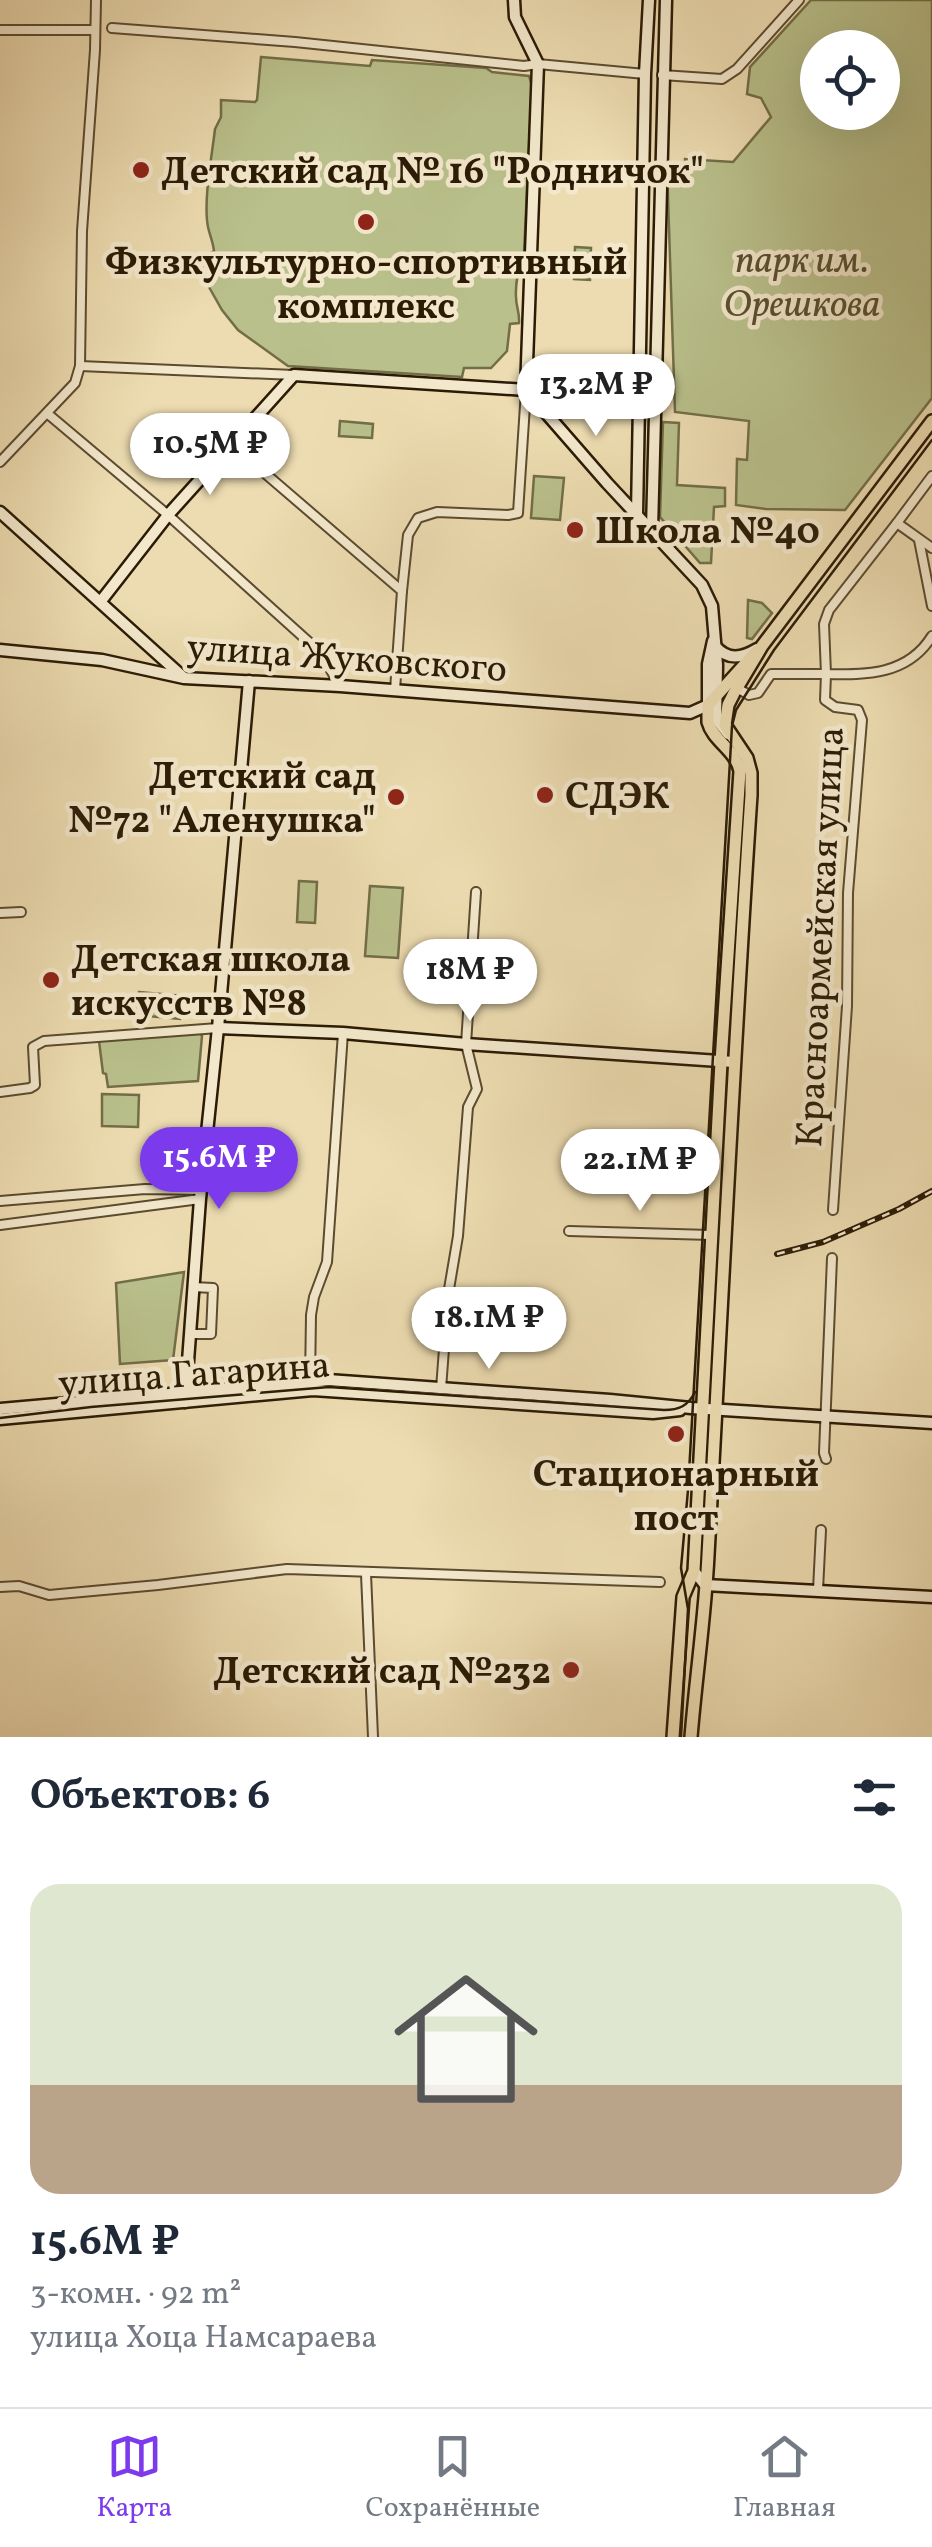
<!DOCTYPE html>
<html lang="ru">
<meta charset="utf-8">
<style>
body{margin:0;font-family:Vollkorn,serif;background:#f2f2f3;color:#1f2937;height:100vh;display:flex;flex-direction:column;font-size:38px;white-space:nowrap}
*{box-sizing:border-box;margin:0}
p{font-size:32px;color:#747a83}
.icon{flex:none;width:55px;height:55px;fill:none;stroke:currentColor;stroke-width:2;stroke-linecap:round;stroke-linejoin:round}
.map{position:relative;height:1737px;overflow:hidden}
.details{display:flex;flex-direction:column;background:#fff;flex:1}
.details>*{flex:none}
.tools{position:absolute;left:800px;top:30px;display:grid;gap:20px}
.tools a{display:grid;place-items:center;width:100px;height:100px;border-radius:50%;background:#fff;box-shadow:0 10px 40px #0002;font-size:50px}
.price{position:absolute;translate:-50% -85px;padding:0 22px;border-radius:35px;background:#fff;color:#222;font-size:32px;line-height:65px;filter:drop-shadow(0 2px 5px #0008)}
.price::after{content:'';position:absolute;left:50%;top:60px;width:30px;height:22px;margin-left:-15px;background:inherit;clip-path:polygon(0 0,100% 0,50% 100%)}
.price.selected{background:#7c3aed;color:#fff}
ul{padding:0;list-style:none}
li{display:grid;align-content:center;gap:20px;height:530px;padding:0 30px}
li span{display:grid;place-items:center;height:310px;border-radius:30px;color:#555}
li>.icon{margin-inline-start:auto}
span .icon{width:180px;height:180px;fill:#fffc;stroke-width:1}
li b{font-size:42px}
h2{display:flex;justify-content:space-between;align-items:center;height:120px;padding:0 30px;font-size:42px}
.menu{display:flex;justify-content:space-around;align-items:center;height:140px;border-top:2px solid #e0e1e3;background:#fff;font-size:28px;color:#747a83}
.menu a{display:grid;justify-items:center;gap:5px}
.menu .selected{color:#7c3aed}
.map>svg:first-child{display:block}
</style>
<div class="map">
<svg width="932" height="1737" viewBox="0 0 932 1737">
<rect width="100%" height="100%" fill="#eddcb1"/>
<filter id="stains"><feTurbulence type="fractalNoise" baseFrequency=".002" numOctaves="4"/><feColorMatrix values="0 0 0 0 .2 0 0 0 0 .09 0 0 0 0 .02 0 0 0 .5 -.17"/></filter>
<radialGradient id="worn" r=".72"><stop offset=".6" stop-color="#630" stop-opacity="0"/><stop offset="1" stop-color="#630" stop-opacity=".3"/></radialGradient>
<!-- green -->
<g fill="#b9c08b" stroke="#726e48" stroke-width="2.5" fill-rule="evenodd">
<path d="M811 0H932V398L845 510 766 509 736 505 737 459 747 460 749 421 675 412 667 166H685V159L733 162 771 117 761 98 747 94 750 67ZM818 48H882V112H818Z"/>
<path d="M261 57 370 66 372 60 486 68 492 72 529 76 532 86 524 252C519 267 515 281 516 297 516 307 520 313 519 323L510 324 507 351 491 368H464L462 377 288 366 238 330 222 310 205 280 204 257 214 251C213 242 210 236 208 227 203 201 212 156 215 129L221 117V100L255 102 257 100Z"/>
<polygon points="575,247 591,248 590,280 574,279"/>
<polygon points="340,421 373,424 372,438 339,436"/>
<polygon points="663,422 679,423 677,485 725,488 725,506 714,507 711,563 700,563 660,517"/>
<polygon points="534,476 564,478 560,520 531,518"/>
<polygon points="748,600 762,603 772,613 752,639 747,638"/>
<polygon points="299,881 317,882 315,923 297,922"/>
<polygon points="370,886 403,888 398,958 365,956"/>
<polygon points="139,992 182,996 180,1019 137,1015"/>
<polygon points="198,1031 202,1036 198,1081 108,1087 106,1074 103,1073 99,1041"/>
<polygon points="102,1094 139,1095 138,1127 102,1126"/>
<polygon points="184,1272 173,1360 120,1364 116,1283"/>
</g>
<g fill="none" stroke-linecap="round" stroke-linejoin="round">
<defs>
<g id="street">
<polyline points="112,28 295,42 524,66 538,64 645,74"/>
<polyline points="0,30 95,30"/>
<polyline points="662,75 722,79 737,69 799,0"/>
<polyline points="80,366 294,375"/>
<polyline points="48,414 168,515 321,653 340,686"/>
<polyline points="232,445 402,591 395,690"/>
<polyline points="0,462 75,383 80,366 82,231 95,50 96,0"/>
<polyline points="932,476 897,523 932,548"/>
<path d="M897 523 829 610 824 624 826 674C867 675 908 675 932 636"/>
<polyline points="919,540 932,606"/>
<polyline points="402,591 408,535 418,518 437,512 508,515 518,513 526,390"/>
<polyline points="737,688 749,695 758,693 771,674 826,674 825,700 835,707 858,710 862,720 848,893 847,1006 833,1210"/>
<polyline points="0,913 21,912"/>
<polyline points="0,1092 30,1088 35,1085 33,1047 44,1041 218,1028"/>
<polyline points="0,1201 145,1189 201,1190"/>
<polyline points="0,1225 200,1199"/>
<polyline points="569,1231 711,1235"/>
<polyline points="190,1334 211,1334 213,1288 193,1287"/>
<polyline points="310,1381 311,1315 314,1297 327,1262 343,1033"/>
<polyline points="441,1389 448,1295 458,1236 468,1107 477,1089 466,1044 476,892"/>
<polyline points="826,1459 824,1453 832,1258"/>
<polyline points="366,1574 373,1737"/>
<polyline points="0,1587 19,1586 49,1595 158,1585 287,1569 660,1582"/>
<polyline points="818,1590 821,1530"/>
</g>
<g id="secondary">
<polyline points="514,0 515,17 538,64 526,390"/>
<polyline points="526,390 607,483 702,585 712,606 717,665 716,719 728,734"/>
<polyline points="0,512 183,677"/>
<polyline points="637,514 645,74 649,0"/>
<polyline points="652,529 666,0"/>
<polyline points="101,601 168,515 294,375 526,390"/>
<path d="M715 646C728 661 742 658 757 649"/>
<polyline points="0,650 102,660 184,678 340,686 690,713 708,705 708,664 713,641"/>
<polyline points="218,1028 343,1033 466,1044 734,1062"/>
<polyline points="185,1402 200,1199 218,1028 249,681"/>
<polyline points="0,1409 328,1380 610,1400 691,1408 932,1423"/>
<polyline points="0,1419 313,1390 653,1413 680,1410"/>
<polyline points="694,1571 705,1585 932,1597"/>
</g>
<g id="primary">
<path d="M673 1737 683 1597 694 1571 721 1062 740 771C736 750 713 741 708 722 708 719 708 707 708 705L756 652"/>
<path d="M691 1737C696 1676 705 1616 708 1555 722 1302 734 1048 751 795V773L747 758 725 725 728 705 734 693 762 646 932 421"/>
</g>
</defs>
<!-- street casing -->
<use href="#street" stroke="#5c4b30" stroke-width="12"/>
<!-- secondary casing -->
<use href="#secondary" stroke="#2b1b05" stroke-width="15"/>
<!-- primary casing -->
<use href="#primary" stroke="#2b1b05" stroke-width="16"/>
<!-- street -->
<use href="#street" stroke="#f3e8cc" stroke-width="8"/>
<!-- secondary -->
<use href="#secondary" stroke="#f3e8cc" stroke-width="10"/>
<!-- primary -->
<use href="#primary" stroke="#eddcb1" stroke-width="11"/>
<!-- tram -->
<g stroke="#2b1b05" stroke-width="2.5">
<path d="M0 1418 91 1407 329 1387 664 1410C679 1410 688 1406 695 1392"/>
<polyline points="681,1737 688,1609 681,1568 688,1490 732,726 736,710 774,650 932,440"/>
</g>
<defs>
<polyline id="rail" points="777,1254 823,1242 899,1209 932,1191"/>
</defs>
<!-- rail casing -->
<use href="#rail" stroke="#2b1b05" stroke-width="6"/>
<!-- rail -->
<use href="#rail" stroke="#f3e8cc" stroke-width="2.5" stroke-dasharray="8" stroke-linecap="butt"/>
</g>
<!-- markers -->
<g fill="#8f2418" stroke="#f3e8cc" stroke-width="4">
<circle cx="141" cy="170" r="10"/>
<circle cx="366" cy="222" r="10"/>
<circle cx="575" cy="530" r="10"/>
<circle cx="545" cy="795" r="10"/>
<circle cx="396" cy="797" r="10"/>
<circle cx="51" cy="980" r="10"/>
<circle cx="676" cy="1434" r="10"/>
<circle cx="571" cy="1670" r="10"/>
</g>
<g text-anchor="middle" stroke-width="9" stroke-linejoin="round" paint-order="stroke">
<!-- poi labels -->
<g font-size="38" font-weight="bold" fill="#2b1b05" stroke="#f3e8cc" text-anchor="start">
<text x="161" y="183">Детский сад № 16 "Родничок"</text>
<text x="366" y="274" text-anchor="middle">Физкультурно-спортивный<tspan x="366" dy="44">комплекс</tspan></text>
<text x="595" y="543">Школа №40</text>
<text x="376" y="788" text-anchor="end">Детский сад<tspan x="376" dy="44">№72 "Аленушка"</tspan></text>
<text x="565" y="808">СДЭК</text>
<text x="71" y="971">Детская школа<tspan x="71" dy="44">искусств №8</tspan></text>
<text x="676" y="1486" text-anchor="middle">Стационарный<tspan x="676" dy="44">пост</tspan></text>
<text x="551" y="1683" text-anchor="end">Детский сад №232</text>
</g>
<!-- park labels -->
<g font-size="38" font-style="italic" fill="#564d2d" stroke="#f3e8cc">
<text x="802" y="272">парк им.<tspan x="802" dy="44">Орешкова</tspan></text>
</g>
<!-- street labels -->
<g font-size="38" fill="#2b1b05" stroke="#f3e8cc">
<text transform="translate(347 657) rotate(4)" y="13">улица Жуковского</text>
<text transform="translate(819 937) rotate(-87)" y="13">Красноармейская улица</text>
<text transform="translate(194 1373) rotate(-4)" y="13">улица Гагарина</text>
</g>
</g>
<rect width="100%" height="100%" filter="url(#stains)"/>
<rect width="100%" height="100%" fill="url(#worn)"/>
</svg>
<div class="tools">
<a><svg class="icon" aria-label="locate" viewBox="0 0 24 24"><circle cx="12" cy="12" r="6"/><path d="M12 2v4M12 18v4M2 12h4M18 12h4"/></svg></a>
</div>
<b class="price" style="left:596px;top:439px">13.2M ₽</b>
<b class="price" style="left:210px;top:498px">10.5M ₽</b>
<b class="price" style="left:470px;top:1024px">18M ₽</b>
<b class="price selected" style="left:219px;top:1212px">15.6M ₽</b>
<b class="price" style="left:640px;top:1214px">22.1M ₽</b>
<b class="price" style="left:489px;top:1372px">18.1M ₽</b>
</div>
<section class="details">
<h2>Объектов: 6<svg class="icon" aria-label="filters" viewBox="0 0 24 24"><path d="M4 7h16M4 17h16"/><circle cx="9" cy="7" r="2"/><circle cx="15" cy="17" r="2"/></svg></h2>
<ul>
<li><span style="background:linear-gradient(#dfe7d0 65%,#b9a48a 0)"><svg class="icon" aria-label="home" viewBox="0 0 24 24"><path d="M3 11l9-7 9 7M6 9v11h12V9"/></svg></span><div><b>15.6M ₽</b><p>3-комн. · 92 m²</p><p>улица Хоца Намсараева</p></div></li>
</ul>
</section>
<nav class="menu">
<a class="selected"><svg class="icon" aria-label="map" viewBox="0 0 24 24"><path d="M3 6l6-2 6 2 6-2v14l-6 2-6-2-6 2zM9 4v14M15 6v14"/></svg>Карта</a>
<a><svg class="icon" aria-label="saved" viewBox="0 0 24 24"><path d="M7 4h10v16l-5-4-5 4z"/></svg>Сохранённые</a>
<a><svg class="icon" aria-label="home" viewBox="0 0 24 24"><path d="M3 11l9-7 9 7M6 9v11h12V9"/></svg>Главная</a>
</nav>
